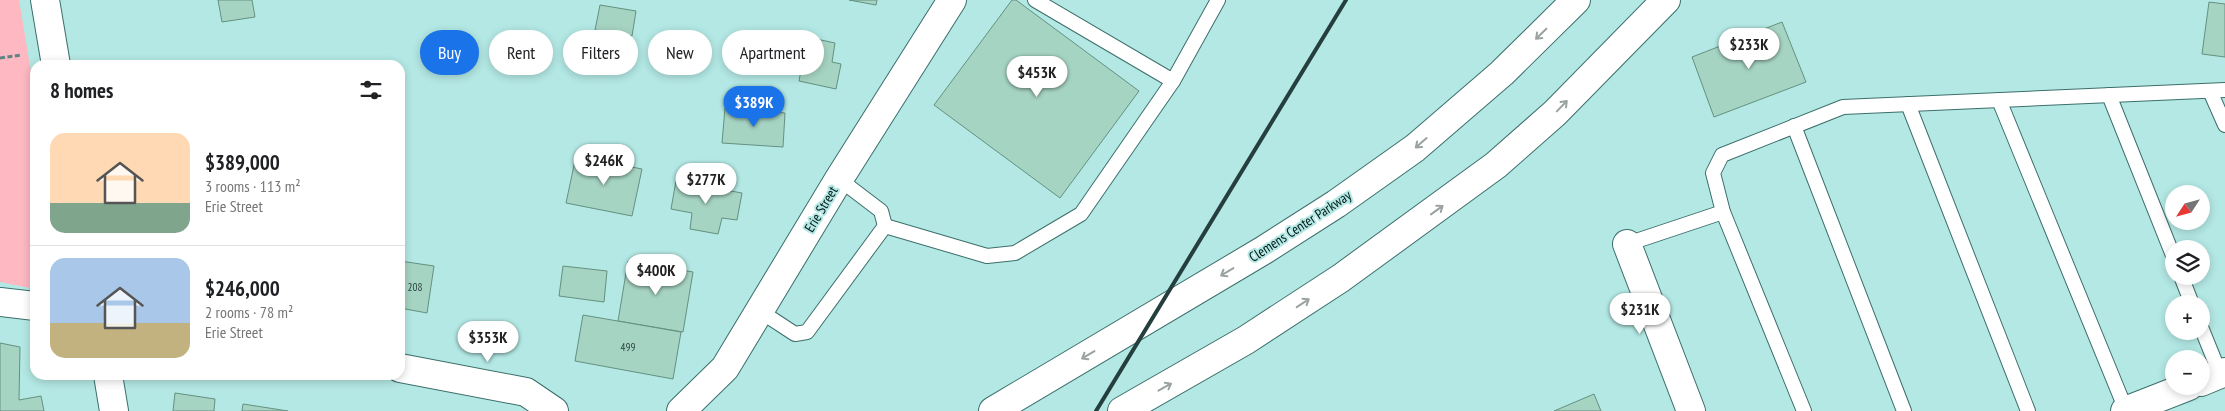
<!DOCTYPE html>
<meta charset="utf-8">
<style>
body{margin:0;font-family:"PT Sans Narrow",sans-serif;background:#f2f2f2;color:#202124;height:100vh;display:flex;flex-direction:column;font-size:19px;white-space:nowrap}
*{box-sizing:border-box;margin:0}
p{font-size:16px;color:#757577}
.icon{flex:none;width:28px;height:28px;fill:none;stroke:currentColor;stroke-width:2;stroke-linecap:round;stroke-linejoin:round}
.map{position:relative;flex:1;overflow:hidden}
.details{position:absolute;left:30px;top:60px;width:375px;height:320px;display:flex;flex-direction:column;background:#fff;border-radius:15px;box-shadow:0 2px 8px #0003}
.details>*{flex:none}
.banner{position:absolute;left:420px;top:30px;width:475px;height:45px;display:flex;gap:10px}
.needle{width:32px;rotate:234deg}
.tools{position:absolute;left:2165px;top:185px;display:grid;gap:10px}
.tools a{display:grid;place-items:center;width:45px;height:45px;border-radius:50%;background:#fff;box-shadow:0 2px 8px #0003;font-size:25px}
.price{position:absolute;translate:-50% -42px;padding:0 11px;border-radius:18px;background:#fff;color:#222;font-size:16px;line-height:32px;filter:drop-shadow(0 1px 2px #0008)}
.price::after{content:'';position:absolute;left:50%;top:30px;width:15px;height:11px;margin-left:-8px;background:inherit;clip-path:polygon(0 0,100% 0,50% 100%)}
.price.current{background:#1a73e8;color:#fff}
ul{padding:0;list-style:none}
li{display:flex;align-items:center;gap:15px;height:125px;padding:0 20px}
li+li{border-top:1px solid #e0e0e0}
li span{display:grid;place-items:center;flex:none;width:140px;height:100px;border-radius:15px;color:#555}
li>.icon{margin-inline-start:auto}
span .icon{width:60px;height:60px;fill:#fffc;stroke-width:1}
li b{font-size:21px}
h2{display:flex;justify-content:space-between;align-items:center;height:60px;padding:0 20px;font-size:21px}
.tag{padding:0 18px;border-radius:22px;background:#fff;box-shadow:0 2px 8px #0003;font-size:18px;line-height:45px}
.tag.current{background:#1a73e8;color:#fff}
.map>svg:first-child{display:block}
</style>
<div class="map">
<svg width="2225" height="411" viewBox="0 0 2225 411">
<rect width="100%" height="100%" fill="#b3e8e4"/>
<!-- green -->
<polygon fill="#fdb8c2" points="0,0 19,0 35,96 35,289 0,282"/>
<!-- building -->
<g fill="#a6d4c3" stroke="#649180">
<polygon points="218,0 252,0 255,17 222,22"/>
<polygon points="849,0 877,0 876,5"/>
<polygon points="1012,0 1016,0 1139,91 1060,198 934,105"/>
<polygon points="2209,2 2225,4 2225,57 2202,54"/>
<polygon points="600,5 636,11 632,36 595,30"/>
<polygon points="1782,22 1806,82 1714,117 1692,57"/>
<polygon points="807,37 835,43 832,62 841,64 836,89 799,81"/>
<polygon points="725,108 785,113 783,147 722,143"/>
<polygon points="576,156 642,169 632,216 566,203"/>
<polygon points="676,181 742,193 737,220 722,218 718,234 690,229 692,213 671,209"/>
<polygon points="400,261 434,266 427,313 400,308"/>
<polygon points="628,261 693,272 683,332 618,321"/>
<polygon points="563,266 607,271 604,302 559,296"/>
<polygon points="583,315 681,332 673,379 575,361"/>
<polygon points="0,343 20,347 19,400 41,396 44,411 0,411"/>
<polygon points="175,393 215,399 214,411 173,411"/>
<polygon points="1594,394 1601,411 1554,411"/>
<polygon points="243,404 288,411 242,411"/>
</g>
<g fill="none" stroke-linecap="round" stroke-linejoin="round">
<defs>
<g id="lane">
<polyline points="1173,81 1218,0"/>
<polyline points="2210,91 2225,125"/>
<polyline points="2109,95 2174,258"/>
<polyline points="1999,100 2126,410"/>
<polyline points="1908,104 2028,411"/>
<polyline points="1794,126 1904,411"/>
<polyline points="885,226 987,256 1015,253 1081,214 1173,81 1035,0"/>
<polyline points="1627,244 1723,212"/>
<polyline points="2181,276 2192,304"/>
<polyline points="760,311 795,334 807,332 885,226 881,211 839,179"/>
<polyline points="2201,327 2220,374"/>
<polyline points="1804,411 1723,212 1713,173 1722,155 1843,107 2225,90"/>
</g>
<g id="street">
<polyline points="45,0 56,65"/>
<polyline points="1627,244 1691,411"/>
<polyline points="0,302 35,306"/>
<polyline points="400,368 526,392 554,411"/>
<polyline points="108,375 114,411"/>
<polyline points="2201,382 2225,372"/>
<polyline points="681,411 725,368 839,179 952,0"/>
<polyline points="2125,411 2189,386"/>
</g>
<g id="primary">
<polyline points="993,411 1264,250 1336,204 1415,148 1502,73 1576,0"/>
<polyline points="1122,411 1246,340 1341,278 1496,165 1555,113 1666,0"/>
</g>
</defs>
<!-- lane casing -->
<use href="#lane" stroke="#3c6f6b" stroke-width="16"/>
<!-- street casing -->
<use href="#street" stroke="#3c6f6b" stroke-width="30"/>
<!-- primary casing -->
<use href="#primary" stroke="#3c6f6b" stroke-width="30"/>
<!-- path -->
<polyline stroke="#5f8482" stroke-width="3" stroke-dasharray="5 2.5" stroke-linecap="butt" points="0,58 22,55"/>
<!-- lane -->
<use href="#lane" stroke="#fff" stroke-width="14"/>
<!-- street -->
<use href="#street" stroke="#fff" stroke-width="28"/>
<!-- primary -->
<use href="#primary" stroke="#fff" stroke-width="28"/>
<!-- rail -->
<polyline stroke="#253f3e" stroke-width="4" points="1096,411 1346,0"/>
</g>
<!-- one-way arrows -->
<defs><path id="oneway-shaft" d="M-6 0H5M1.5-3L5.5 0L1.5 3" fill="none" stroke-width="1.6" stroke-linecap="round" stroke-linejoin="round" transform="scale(1.25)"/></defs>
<g stroke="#9aa2a2">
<use href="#oneway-shaft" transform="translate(1541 34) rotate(136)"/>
<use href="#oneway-shaft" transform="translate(1562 106) rotate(-46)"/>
<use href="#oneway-shaft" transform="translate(1421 143) rotate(139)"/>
<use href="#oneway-shaft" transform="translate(1437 210) rotate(-36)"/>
<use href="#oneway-shaft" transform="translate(1227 272) rotate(149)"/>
<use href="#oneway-shaft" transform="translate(1303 303) rotate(-33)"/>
<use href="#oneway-shaft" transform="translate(1088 355) rotate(149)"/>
<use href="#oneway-shaft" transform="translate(1165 387) rotate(-29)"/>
</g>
<g text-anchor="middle" stroke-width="4" stroke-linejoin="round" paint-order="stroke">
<!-- number labels -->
<g font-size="11" fill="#2c4641">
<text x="415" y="291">208</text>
<text x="628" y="351">499</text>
</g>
<!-- street labels -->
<g font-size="14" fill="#031716" stroke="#b3e8e4">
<text transform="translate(821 209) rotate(-59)" y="5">Erie Street</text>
<text transform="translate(1300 226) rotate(-33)" y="5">Clemens Center Parkway</text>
</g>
</g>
</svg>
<div class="tools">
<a><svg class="needle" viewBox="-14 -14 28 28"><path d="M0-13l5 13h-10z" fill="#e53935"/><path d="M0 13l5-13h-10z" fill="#757577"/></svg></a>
<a><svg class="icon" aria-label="layers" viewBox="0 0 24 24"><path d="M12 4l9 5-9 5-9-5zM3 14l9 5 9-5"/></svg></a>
<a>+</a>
<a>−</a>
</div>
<b class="price" style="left:1749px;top:70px">$233K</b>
<b class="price" style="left:1037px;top:98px">$453K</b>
<b class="price current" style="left:754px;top:128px">$389K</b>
<b class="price" style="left:604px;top:186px">$246K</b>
<b class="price" style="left:706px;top:205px">$277K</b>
<b class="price" style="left:656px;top:296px">$400K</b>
<b class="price" style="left:1640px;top:335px">$231K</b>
<b class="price" style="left:488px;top:363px">$353K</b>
<div class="banner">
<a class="tag current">Buy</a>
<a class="tag">Rent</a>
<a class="tag">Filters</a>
<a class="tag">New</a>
<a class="tag">Apartment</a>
</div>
<section class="details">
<h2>8 homes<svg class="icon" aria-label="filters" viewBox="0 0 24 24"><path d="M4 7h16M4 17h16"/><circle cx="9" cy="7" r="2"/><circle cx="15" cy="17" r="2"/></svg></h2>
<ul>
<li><span style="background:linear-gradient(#ffd9b3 70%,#7fa58c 0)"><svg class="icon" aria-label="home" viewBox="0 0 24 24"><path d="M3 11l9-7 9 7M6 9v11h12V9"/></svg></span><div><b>$389,000</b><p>3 rooms · 113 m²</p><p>Erie Street</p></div></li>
<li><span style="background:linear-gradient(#a9c7e8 65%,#c2b280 0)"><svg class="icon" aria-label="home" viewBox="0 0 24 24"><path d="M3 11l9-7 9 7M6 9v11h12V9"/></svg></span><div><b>$246,000</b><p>2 rooms · 78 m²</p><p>Erie Street</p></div></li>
</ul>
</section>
</div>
